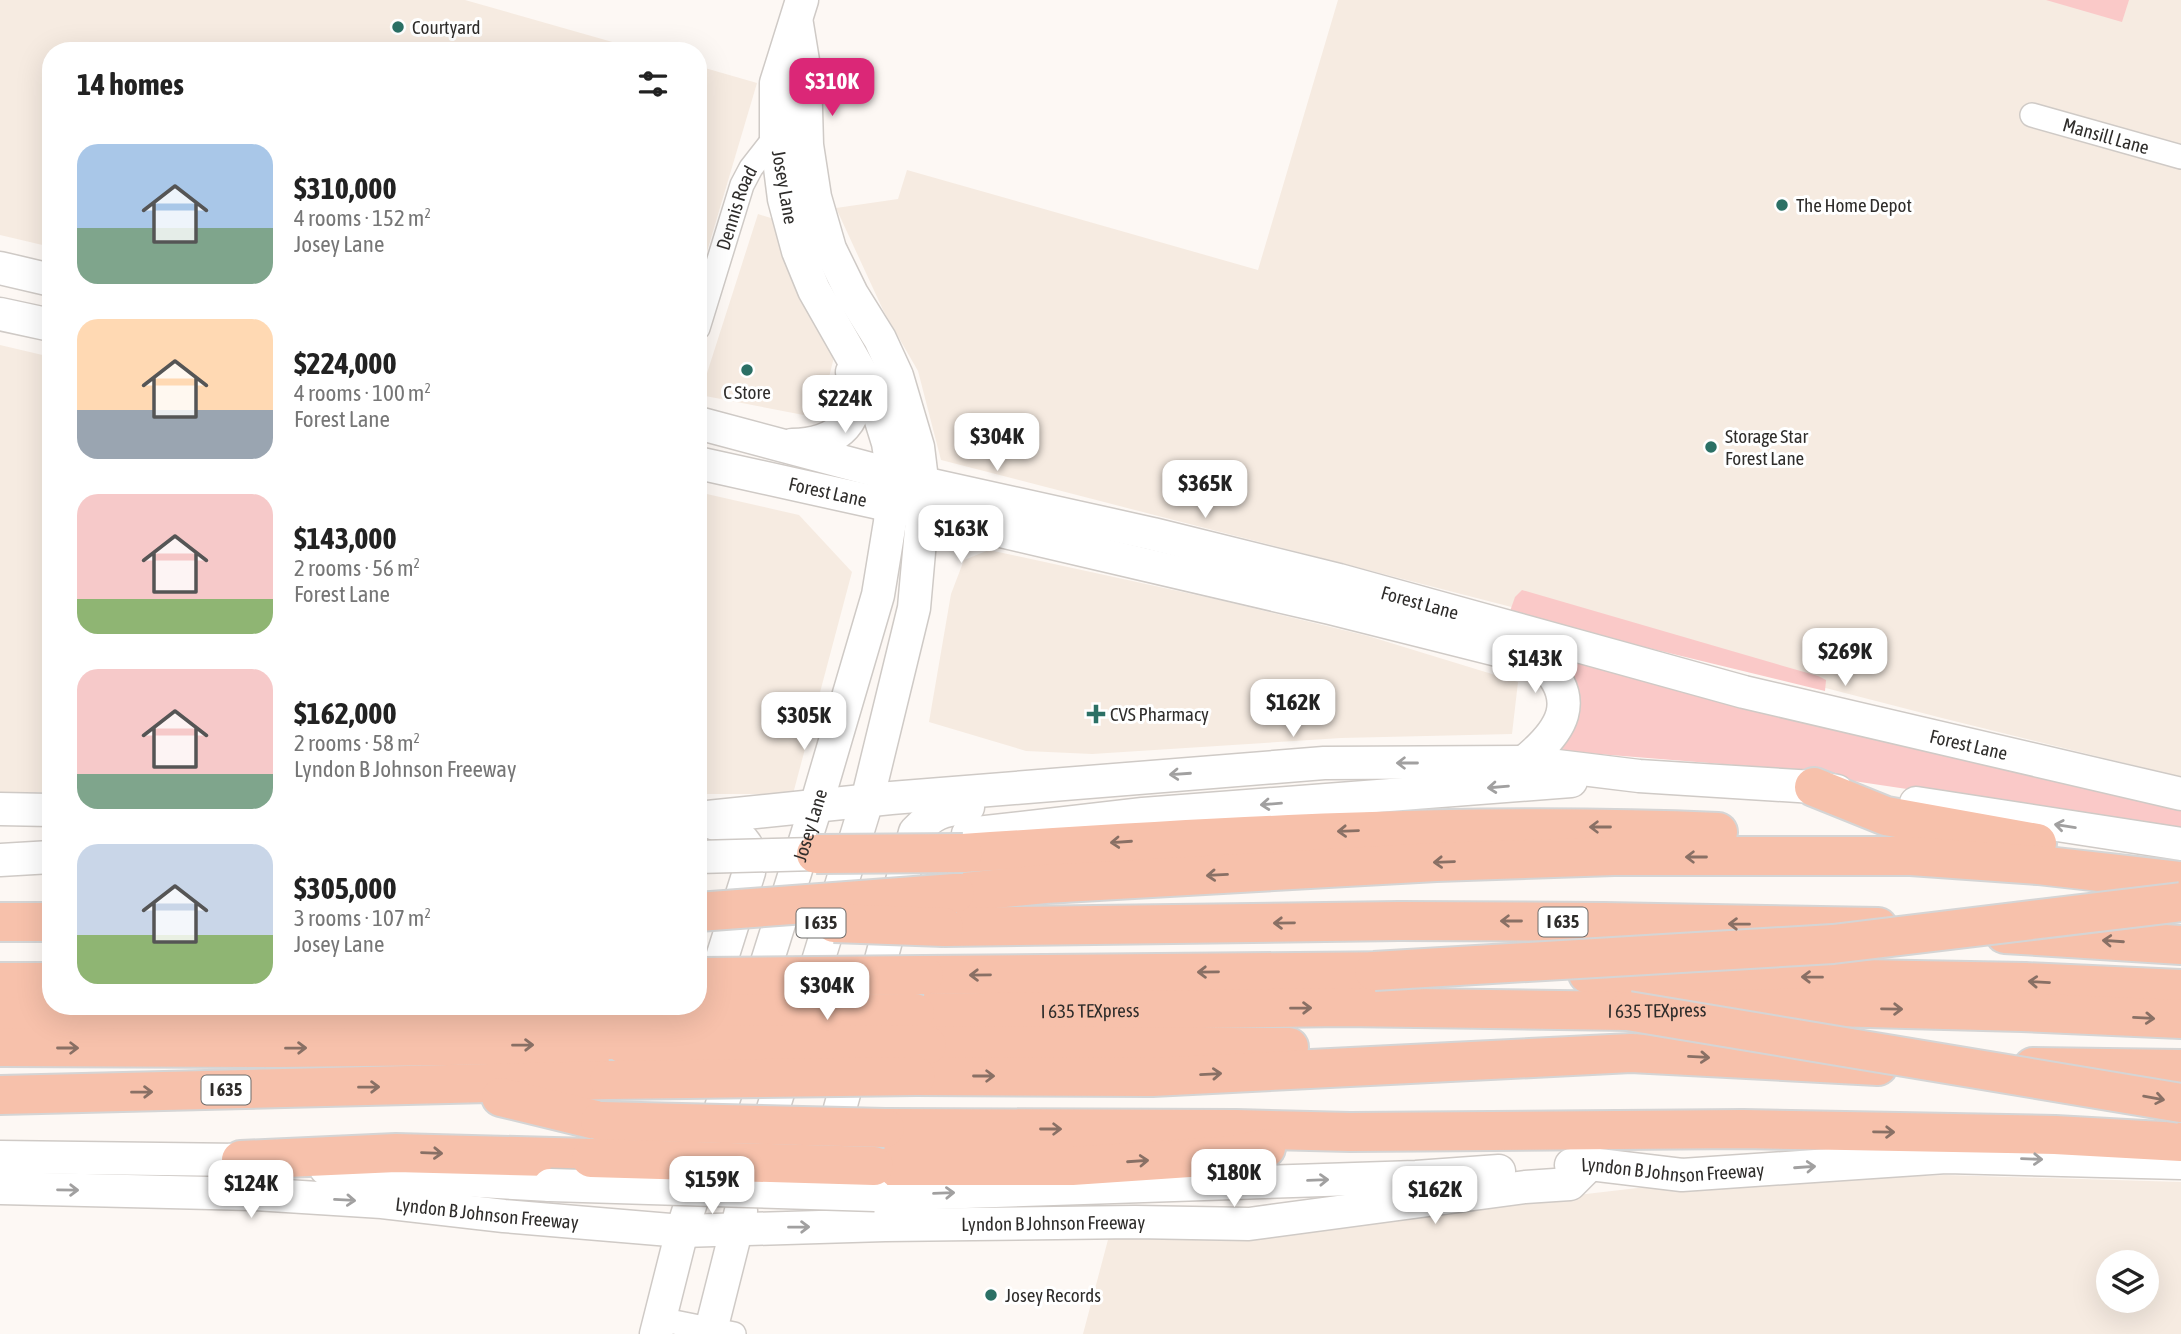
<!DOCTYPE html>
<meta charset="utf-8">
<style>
body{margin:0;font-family:"Asap Condensed",sans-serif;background:#f6f6f6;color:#222;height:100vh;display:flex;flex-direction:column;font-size:26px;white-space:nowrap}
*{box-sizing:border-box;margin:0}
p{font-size:23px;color:#767676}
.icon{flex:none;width:38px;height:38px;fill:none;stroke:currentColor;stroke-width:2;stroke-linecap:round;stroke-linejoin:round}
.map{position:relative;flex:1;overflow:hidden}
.details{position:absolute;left:42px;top:42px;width:665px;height:973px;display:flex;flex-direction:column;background:#fff;border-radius:28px;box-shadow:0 7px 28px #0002}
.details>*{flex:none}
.fabs{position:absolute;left:2096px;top:1250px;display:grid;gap:14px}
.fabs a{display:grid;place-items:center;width:63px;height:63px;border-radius:50%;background:#fff;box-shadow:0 7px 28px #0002;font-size:35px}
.price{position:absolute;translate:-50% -60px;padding:0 16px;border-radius:14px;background:#fff;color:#222;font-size:23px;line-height:46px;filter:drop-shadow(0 2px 4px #0008)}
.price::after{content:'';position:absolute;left:50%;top:42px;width:21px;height:16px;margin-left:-10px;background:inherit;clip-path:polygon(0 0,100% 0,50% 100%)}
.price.active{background:#db2777;color:#fff}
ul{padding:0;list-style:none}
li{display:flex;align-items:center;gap:21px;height:175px;padding:0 35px}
li span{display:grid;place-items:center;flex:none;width:196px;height:140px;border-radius:21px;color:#555}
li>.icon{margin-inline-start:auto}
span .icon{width:84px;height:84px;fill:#fffc;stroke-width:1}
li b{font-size:30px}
h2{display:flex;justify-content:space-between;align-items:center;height:84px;padding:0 35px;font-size:30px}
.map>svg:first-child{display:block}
</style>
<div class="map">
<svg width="2181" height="1334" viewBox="0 0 2181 1334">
<rect width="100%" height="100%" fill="#fdf8f4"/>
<!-- built -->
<g fill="#f6ebe1" fill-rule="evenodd">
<polygon points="0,0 465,0 644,51 51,51 51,247 0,235"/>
<polygon points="1338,0 2181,0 2181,777 1942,718 941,460 918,371 884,312 836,208 898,199 907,170 1258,270"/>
<polygon points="698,66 757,83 698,282"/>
<polygon points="758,214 774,219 801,294 834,357 819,418 700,395"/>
<polygon points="0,345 51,357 51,792 0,792"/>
<polygon points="698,492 799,515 852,572 793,794 698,794"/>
<polygon points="989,550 1215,599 1368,636 1518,682 1512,734 1341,738 1092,754 1026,751 929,722 951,594 964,560"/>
<path d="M1945 1175 2181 1182V1334H1083L1109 1236 1272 1231 1646 1187ZM2109 1262H2147V1300H2109Z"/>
</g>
<!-- green -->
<g fill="#fac9c8">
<polygon points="2046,0 2129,0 2122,22"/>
<polygon points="1522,590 1818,676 1826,680 1825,691 1509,614 1515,597"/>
<polygon points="1560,656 2181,803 2181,830 1759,767 1561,751 1559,750 1558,659"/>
</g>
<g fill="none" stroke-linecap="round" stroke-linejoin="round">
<defs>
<g id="street">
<path id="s1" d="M2032 115 2181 157"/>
<path id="s2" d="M698 328 742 185 751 168 776 136"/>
<polyline points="659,1319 734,1334"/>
</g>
<g id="secondary">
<polyline points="797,24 805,73 807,145 815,197 830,249 852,294 880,339 897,376 918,447 924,496 914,608 867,801 807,997"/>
<polyline points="0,268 51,280"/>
<polyline points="0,314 51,325"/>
<path id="s3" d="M698 423 923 483 1153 534 1339 580 1744 692 2181 794"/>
<path d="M792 445C839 444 865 420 852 372"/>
<path id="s4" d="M698 463 924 513 1330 608 1541 661C1582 700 1562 731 1524 762"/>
<polyline points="1916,803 2181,844"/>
<polyline points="0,809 51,810"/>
<polyline points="698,818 891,798 1324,763 1524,762 1639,776 1814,787 1837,791"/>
<path d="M701 819C719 825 746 833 750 855 751 860 750 867 749 872L709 999"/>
<polyline points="968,834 1143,814 1571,781"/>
<polyline points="0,860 51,857"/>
<path id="s5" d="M756 997 816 806 878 595 890 522 893 475 888 443 879 414 864 378 814 290 798 251 784 199 776 136V83L802 0"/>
<path d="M871 997 915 832C934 812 941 811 968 807"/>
<polyline points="761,1148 789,1057"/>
<polyline points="829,1149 854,1057"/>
<polyline points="0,1157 241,1160 264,1163"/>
<path id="s6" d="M1571 1165 1590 1164 1682 1175 1946 1157 2181 1163"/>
<polyline points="326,1169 392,1176 550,1185"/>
<path id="s7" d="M0 1188 253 1194 382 1202 504 1216 682 1231 885 1225 1135 1222 1249 1224 1525 1187 1570 1184 1590 1164"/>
<polyline points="875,1195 1416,1177 1499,1171"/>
<polyline points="656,1334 682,1231 737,1057"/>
<polyline points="710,1334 741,1211"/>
</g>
<g id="highway">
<polyline points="1814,787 1886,816 2037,843"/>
<path d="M963 853C1215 836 1466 821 1718 832"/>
<polyline points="955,893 1045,884 1436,862 1614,856 1911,856 2038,865 2181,881"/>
<polyline points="0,922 51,922"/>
<polyline points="944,927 1399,921 1604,922 1878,927"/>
<polyline points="2005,934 2181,945"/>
<polyline points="1588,974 2025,982 2181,989"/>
<polyline points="924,975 1408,971"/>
<polyline points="0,982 51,982"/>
<path id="s8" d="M915 1013 1343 1007 1628 1011 1829 1007 2022 1012 2181 1019"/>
<polyline points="0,1017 631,1014"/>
<polyline points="927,1045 1289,1047"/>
<polyline points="0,1047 279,1048 624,1044"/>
<polyline points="2033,1067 2181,1069"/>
<polyline points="916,1076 1152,1077 1631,1053 1878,1066"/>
<polyline points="0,1095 609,1080"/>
<polyline points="501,1097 600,1121"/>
<polyline points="885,1128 1236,1129 1350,1132 1743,1129 2055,1135 2181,1142"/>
<polyline points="241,1160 396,1153 591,1158"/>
<polyline points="874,1166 1072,1166 1233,1155 1266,1148"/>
</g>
</defs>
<!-- street casing -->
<use href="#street" stroke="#cfcac6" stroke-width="26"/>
<!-- secondary casing -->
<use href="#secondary" stroke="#cfcac6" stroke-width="35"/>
<!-- highway casing -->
<use href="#highway" stroke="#d5d5d5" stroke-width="42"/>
<!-- street -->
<use href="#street" stroke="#fff" stroke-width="23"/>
<!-- secondary -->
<use href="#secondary" stroke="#fff" stroke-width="32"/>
<!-- highway -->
<use href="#highway" stroke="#f7c1ab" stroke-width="38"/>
<defs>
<g id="secondary-bridge">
<polyline points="698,857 816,854 839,851"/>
<polyline points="550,1185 875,1195"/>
</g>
<g id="highway-bridge">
<polyline points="816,854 963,853"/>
<polyline points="698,912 955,893"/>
<polyline points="834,923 944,927"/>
<polyline points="1374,971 1833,944 2181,902"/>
<polyline points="698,977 924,975"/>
<polyline points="1628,1011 2181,1103"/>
<polyline points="631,1014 915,1013"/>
<polyline points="624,1044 927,1045"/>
<polyline points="609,1080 916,1076"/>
<polyline points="600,1121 885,1128"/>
<polyline points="591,1158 874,1166"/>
</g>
</defs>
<!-- secondary-bridge casing -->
<use href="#secondary-bridge" stroke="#cfcac6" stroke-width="35" stroke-linecap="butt"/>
<!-- highway-bridge casing -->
<use href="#highway-bridge" stroke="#d5d5d5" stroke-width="42" stroke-linecap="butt"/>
<!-- secondary-bridge -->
<use href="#secondary-bridge" stroke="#fff" stroke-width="32"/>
<!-- highway-bridge -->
<use href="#highway-bridge" stroke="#f7c1ab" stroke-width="38"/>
</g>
<!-- one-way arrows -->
<defs><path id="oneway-shaft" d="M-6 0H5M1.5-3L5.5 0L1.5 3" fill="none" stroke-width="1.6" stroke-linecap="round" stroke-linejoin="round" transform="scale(1.75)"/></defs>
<g stroke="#a1a0a0">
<use href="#oneway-shaft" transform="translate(1407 763) rotate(180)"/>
<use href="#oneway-shaft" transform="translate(1180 774) rotate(176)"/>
<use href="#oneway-shaft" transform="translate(1498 787) rotate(175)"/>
<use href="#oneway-shaft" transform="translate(1271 804) rotate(175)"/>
<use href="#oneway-shaft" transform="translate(2065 826) rotate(-171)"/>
<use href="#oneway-shaft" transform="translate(2032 1159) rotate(2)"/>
<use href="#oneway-shaft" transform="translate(1805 1167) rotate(-4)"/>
<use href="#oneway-shaft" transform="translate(1318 1180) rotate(-2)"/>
<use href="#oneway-shaft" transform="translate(68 1190) rotate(1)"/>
<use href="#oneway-shaft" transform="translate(944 1193) rotate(-2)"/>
<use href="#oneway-shaft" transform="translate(345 1200) rotate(3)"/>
<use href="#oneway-shaft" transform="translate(799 1227) rotate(-1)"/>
</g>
<g stroke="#897065">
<use href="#oneway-shaft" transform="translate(1600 827) rotate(180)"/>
<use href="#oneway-shaft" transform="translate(1348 831) rotate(178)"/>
<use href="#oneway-shaft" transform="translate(1121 842) rotate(176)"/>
<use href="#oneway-shaft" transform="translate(1696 857) rotate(-180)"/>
<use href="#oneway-shaft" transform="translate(1444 862) rotate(178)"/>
<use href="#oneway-shaft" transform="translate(1217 875) rotate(177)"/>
<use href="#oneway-shaft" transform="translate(1511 921) rotate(-180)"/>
<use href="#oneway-shaft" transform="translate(1284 923) rotate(179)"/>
<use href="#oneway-shaft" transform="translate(1739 924) rotate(-179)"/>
<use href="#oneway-shaft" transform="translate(2113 941) rotate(-176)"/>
<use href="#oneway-shaft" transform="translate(1208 972) rotate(179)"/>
<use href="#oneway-shaft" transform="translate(980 975) rotate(179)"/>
<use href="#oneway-shaft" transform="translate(1812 977) rotate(-179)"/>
<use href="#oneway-shaft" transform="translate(2039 982) rotate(-177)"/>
<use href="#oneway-shaft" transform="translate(1301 1008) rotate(-1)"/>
<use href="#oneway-shaft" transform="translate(1892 1009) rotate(1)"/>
<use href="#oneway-shaft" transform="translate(2144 1018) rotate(3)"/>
<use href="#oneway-shaft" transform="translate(523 1045) rotate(-1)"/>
<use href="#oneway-shaft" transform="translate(68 1048)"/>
<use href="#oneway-shaft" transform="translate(296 1048) rotate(-1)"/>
<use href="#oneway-shaft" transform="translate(1699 1057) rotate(3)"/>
<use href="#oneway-shaft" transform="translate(1211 1074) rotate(-3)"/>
<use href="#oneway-shaft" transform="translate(984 1076)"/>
<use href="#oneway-shaft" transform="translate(369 1087) rotate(-1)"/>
<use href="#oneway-shaft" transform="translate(142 1092) rotate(-1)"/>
<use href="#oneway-shaft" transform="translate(2154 1098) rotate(10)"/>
<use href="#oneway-shaft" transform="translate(1051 1129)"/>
<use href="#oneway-shaft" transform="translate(1884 1132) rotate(1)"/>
<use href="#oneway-shaft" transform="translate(432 1153) rotate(2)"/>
<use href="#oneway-shaft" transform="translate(1138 1161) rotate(-4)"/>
</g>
<!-- markers -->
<g fill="#2b7065" stroke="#fff" stroke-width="2.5">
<circle cx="398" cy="27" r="7"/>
<circle cx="1782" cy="205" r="7"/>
<circle cx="747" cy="370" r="7"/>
<circle cx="1711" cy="447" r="7"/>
<path d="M1092.5 703.5h7v7h7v7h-7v7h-7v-7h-7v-7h7z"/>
<circle cx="991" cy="1295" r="7"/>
</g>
<g text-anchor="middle" stroke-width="6" stroke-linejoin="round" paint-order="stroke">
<!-- shield labels -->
<g fill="#fff" stroke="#6d6c6b" stroke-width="2">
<rect x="1538.5" y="907.5" width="49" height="29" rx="5"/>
<rect x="796.5" y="908.5" width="49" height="29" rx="5"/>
<rect x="201.5" y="1075.5" width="49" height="29" rx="5"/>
</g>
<g font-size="18" font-weight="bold" fill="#2f2d2b">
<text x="1563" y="928">I 635</text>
<text x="821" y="929">I 635</text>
<text x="226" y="1096">I 635</text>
</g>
<!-- poi labels -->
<g font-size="19" fill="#2f2d2b" stroke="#fff" text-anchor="start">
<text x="412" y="34">Courtyard</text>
<text x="1796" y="212">The Home Depot</text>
<text x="747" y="399" text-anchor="middle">C Store</text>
<text x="1725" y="443">Storage Star<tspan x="1725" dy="22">Forest Lane</tspan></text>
<text x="1110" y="721">CVS Pharmacy</text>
<text x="1005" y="1302">Josey Records</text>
</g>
<!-- street labels -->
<g font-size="19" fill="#2f2d2b" stroke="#fff">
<text dy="7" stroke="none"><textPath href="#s1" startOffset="77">Mansill Lane</textPath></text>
<text transform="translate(785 187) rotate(80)" y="7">Josey Lane</text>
<text dy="7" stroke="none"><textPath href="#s2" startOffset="126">Dennis Road</textPath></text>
<text dy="7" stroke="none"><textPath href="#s4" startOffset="133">Forest Lane</textPath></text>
<text dy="7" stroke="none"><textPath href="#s3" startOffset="744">Forest Lane</textPath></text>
<text dy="7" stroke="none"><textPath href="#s3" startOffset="1311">Forest Lane</textPath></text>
<text dy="7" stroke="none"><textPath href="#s5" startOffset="180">Josey Lane</textPath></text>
<text dy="7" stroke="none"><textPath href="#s8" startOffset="175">I 635 TEXpress</textPath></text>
<text dy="7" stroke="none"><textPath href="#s8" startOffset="742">I 635 TEXpress</textPath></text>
<text dy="7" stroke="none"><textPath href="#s6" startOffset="102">Lyndon B Johnson Freeway</textPath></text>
<text dy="7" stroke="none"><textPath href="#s7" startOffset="488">Lyndon B Johnson Freeway</textPath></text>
<text dy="7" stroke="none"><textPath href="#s7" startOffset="1055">Lyndon B Johnson Freeway</textPath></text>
</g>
</g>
</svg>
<div class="fabs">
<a><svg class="icon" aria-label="layers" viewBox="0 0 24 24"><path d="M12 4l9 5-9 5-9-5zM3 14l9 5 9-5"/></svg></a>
</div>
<b class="price active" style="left:832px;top:118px">$310K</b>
<b class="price" style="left:845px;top:435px">$224K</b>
<b class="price" style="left:997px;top:473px">$304K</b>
<b class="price" style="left:1205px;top:520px">$365K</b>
<b class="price" style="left:961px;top:565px">$163K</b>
<b class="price" style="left:1845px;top:688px">$269K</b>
<b class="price" style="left:1535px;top:695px">$143K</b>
<b class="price" style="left:1293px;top:739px">$162K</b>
<b class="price" style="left:804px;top:752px">$305K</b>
<b class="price" style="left:827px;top:1022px">$304K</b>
<b class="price" style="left:1234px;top:1209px">$180K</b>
<b class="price" style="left:712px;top:1216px">$159K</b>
<b class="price" style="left:251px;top:1220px">$124K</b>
<b class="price" style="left:1435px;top:1226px">$162K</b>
<section class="details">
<h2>14 homes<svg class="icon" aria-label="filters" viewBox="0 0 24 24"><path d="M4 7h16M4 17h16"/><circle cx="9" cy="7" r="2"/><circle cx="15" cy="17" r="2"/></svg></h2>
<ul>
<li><span style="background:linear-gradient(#a9c7e8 60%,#7fa58c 0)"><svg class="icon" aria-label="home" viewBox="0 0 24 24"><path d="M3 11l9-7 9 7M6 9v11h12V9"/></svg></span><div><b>$310,000</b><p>4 rooms · 152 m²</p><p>Josey Lane</p></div></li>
<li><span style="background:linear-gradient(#ffd9b3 65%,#9aa5b1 0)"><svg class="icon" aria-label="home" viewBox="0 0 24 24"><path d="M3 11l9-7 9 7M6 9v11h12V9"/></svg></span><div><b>$224,000</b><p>4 rooms · 100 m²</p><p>Forest Lane</p></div></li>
<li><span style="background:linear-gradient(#f6c9c9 75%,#8fb573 0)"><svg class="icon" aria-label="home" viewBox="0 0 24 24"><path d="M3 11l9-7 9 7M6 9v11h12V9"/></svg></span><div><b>$143,000</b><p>2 rooms · 56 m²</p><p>Forest Lane</p></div></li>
<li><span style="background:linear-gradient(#f6c9c9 75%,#7fa58c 0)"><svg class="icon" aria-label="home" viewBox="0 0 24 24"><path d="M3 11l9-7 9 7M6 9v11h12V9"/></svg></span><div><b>$162,000</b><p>2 rooms · 58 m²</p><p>Lyndon B Johnson Freeway</p></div></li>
<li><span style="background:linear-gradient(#c9d6e8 65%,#8fb573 0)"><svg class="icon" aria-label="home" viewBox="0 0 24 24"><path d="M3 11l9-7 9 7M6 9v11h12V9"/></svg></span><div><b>$305,000</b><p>3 rooms · 107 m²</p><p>Josey Lane</p></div></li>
</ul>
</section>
</div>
